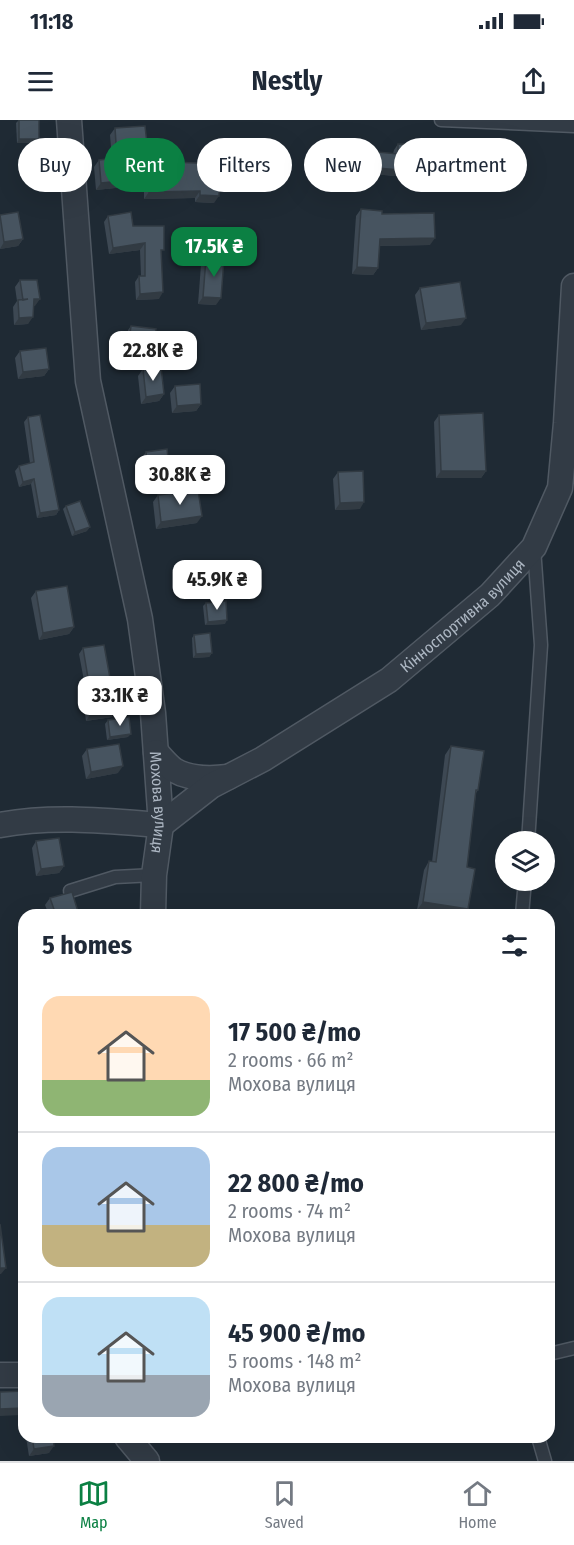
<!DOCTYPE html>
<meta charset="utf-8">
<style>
body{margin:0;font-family:"Fira Sans Condensed",sans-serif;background:#f2f2f3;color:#1f2937;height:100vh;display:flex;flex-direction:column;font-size:22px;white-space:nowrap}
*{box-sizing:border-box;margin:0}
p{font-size:20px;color:#747a83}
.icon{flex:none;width:33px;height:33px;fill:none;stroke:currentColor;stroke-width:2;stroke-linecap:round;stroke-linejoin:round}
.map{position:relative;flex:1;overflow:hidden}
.panel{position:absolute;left:18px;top:789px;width:537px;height:534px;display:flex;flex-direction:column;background:#fff;border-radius:18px;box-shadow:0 6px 24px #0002}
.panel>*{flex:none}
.top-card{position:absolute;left:18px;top:18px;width:538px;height:54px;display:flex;gap:12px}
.fabs{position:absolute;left:495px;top:711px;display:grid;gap:12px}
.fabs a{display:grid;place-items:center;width:60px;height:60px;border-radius:50%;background:#fff;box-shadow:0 6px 24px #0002;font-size:30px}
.price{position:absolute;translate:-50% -51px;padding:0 14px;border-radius:12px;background:#fff;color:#222;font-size:20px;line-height:39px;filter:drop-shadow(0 2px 3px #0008)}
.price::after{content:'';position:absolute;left:50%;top:36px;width:18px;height:14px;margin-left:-9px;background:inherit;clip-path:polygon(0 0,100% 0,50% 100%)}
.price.current{background:#0b8043;color:#fff}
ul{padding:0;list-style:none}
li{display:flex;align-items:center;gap:18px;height:150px;padding:0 24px}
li+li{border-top:2px solid #e0e1e3}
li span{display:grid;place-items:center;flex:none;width:168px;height:120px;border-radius:18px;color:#555}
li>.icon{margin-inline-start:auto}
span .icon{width:72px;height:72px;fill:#fffc;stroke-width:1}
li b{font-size:26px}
h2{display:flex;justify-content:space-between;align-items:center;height:72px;padding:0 24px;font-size:26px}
.pill{padding:0 21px;border-radius:27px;background:#fff;box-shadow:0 6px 24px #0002;font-size:21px;line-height:54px}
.pill.current{background:#0b8043;color:#fff}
.status{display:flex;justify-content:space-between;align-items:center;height:42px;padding:0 30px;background:#fff;direction:ltr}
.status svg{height:16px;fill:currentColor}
header{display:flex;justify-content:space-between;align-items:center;height:78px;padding:0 24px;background:#fff;font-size:27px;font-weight:700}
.tabs{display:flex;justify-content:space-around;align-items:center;height:84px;border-top:2px solid #e0e1e3;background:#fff;font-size:16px;color:#747a83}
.tabs a{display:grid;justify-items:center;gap:3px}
.tabs .current{color:#0b8043}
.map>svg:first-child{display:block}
</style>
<div class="status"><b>11:18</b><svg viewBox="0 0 49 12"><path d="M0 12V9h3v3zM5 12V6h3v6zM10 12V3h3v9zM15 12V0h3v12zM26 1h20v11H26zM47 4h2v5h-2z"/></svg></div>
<header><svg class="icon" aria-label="menu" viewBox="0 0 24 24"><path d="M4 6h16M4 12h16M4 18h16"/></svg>Nestly<svg class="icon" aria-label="share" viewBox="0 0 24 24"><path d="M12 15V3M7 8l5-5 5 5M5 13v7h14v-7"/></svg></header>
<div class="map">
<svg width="574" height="1341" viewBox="0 0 574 1341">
<rect width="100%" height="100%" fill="#1f2a34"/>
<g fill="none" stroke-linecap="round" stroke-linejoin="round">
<defs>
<g id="service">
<polyline points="441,0 574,6"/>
<polyline points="528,722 541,525 534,428"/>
<polyline points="70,771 115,757 154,755"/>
<polyline points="522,795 525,760"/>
<polyline points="549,1234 574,1228"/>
<polyline points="538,1317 545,1341"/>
</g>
<g id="minor">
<path id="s1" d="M69 0 88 261 140 499 153 593 161 705 154 755 153 795"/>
<path d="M156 632C161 637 167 645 174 650 189 659 211 659 228 657"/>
<path id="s2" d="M0 705C53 695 108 701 161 705L211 666 263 639 389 560 490 475 534 427 560 368 566 303 574 166"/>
<polyline points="0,1255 24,1255"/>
<polyline points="127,1317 147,1341"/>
</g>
</defs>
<!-- service casing -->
<use href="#service" stroke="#505963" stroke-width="15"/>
<!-- minor casing -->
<use href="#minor" stroke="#505963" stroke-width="27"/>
<!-- service -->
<use href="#service" stroke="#323b45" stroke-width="12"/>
<!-- minor -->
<use href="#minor" stroke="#323b45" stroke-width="24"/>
</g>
<!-- wall -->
<g fill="#3d4853">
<polygon points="19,0 39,19 37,23 17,23 16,3"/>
<polygon points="115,8 149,41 220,44 214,83 195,82 195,78 144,79 144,65 96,70 94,47 99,40 112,39 110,15"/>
<polygon points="398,24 434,53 430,59 361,53 363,38 367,31 393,34 394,30"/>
<polygon points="361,89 382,94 430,125 379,126 378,148 373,155 352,154 356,96"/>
<polygon points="0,95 23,119 18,126 0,129"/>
<polygon points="108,96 133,106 161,135 159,179 136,180 135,162 139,156 141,156 140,130 109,134 104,102"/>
<polygon points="206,138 216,185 198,184 201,145"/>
<polygon points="20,160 35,186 34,186 28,204 14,205 13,187 17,181 15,167"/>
<polygon points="420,168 461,205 421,210 415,175"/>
<polygon points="131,206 153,226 151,229 126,226 128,210"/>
<polygon points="20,231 49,249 44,256 18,259 15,238"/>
<polygon points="143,249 164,274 159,281 141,284 138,256"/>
<polygon points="175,266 201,284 196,291 172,293 170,273"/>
<polygon points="439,295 486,351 481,358 436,358 434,302"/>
<polygon points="28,297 59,390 56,395 37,398 31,364 19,367 15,351 19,346 30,343 24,302"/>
<polygon points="146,332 170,356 165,363 144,365 141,339"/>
<polygon points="338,352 360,389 335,390 333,359"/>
<polygon points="158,375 197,403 156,409 153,382"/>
<polygon points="66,386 87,411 72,416 63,389"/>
<polygon points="36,471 74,507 69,514 39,520 31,478"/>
<polygon points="206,483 225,504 205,505 203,486"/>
<polygon points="194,515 212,533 209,537 193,538 192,518"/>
<polygon points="83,528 112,597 86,601 82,571 85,566 79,534"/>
<polygon points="108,600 128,617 107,620 105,604"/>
<polygon points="451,626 478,670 476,673 467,747 468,789 464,795 449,795 417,790 424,750 429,741 432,742 445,635"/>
<polygon points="87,629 118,653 86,659 82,636"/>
<polygon points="36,721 64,746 59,753 36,756 32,728"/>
<polygon points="50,778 79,795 49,795 45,785"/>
<polygon points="26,1317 53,1317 49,1333 29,1336"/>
</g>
<!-- shaded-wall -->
<g fill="#323b43">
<polygon points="19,19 39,19 37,23 17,23"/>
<polygon points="366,47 434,53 430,59 361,53"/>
<polygon points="149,58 144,65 96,70 101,63"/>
<polygon points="200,71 195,78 144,79 149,72"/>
<polygon points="200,75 219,76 214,83 195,82"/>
<polygon points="435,118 430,125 375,126 380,119"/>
<polygon points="23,119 18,126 0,129 4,122"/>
<polygon points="145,123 140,130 109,134 113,128"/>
<polygon points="357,147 378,148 373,155 352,154"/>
<polygon points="163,172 159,179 136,180 140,174"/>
<polygon points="203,177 221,178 216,185 198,184"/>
<polygon points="34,179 40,179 35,186 29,186"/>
<polygon points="33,197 28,204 14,205 19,198"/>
<polygon points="466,198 461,205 421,210 426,203"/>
<polygon points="129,222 153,226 151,229 126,226"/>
<polygon points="49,249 44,256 18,259 23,252"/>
<polygon points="164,274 159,281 141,284 146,277"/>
<polygon points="201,284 196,291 172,293 177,286"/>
<polygon points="441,351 486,351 481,358 436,358"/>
<polygon points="170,356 165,363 144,365 149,358"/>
<polygon points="34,359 31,364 19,367 23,362"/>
<polygon points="364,382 360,389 335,390 340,383"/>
<polygon points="59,390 56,395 37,398 40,393"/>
<polygon points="202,396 197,403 156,409 161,402"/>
<polygon points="90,407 87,411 72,416 75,412"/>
<polygon points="227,500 225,504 205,505 208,502"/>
<polygon points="74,507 69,514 39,520 43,513"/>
<polygon points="212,533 209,537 193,538 196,534"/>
<polygon points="116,591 112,597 86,601 90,595"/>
<polygon points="131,614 128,617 107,620 110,617"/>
<polygon points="123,646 118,653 86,659 91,652"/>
<polygon points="64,746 59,753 36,756 41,749"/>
<polygon points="423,782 468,789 464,795 449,795 417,790"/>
<polygon points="0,1148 6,1148 1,1154 0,1154"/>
<polygon points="24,1288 24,1291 21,1295 0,1296 0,1289"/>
<polygon points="54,1326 49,1333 29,1336 34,1329"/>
</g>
<!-- building -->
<g fill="#475460" stroke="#323b43" stroke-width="1.5">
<rect x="19" y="0" width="20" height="19"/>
<polygon points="145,6 149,41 220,44 219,76 200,75 200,71 149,72 149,58 101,63 99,40 117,38 115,8"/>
<polygon points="398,24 436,25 434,53 366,47 367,31 398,34"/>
<polygon points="361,89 382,91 382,94 434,93 435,118 380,119 378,148 357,147"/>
<polygon points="18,92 23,119 4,122 0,95"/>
<polygon points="131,92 133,106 164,106 164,130 161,130 163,172 140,174 139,156 145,156 145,123 113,128 108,96"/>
<polygon points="206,138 224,139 221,178 203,177"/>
<polygon points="20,160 37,160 40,179 34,179 33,197 19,198 18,180 28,179 23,180"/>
<polygon points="460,162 466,198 426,203 420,168"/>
<polygon points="131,206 156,209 153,226 129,222"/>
<polygon points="46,228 49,249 23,252 20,231"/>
<polygon points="161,247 164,274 146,277 143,249"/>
<polygon points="200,264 201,284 177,286 175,266"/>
<polygon points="483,293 486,351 441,351 439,295"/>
<polygon points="40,295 59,390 40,393 34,359 23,362 19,346 34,342 28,297"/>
<polygon points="167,329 170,356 149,358 146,332"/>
<polygon points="363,351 364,382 340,383 338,352"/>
<polygon points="198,370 202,396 161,402 158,375"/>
<polygon points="80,381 90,407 75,412 66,386"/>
<polygon points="67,466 74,507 43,513 36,471"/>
<polygon points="226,481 227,500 208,502 206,483"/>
<polygon points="210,513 212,533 196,534 194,515"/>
<polygon points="104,525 116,591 90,595 86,565 89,564 83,528"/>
<polygon points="129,597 131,614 110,617 108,600"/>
<polygon points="119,624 123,646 91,652 87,629"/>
<polygon points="451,626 484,631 478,670 476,670 467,747 475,749 468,789 423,782 429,741 436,742"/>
<polygon points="59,718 64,746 41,749 36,721"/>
<polygon points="72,772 79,795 56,795 50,778"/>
<polygon points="0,1104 6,1148 0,1148"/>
<polygon points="24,1271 24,1288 0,1289 0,1272"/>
<polygon points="32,1317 53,1317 54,1326 34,1329"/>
</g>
<g text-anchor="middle" stroke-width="5" stroke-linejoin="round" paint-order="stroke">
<!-- street labels -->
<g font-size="16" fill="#acb6c2" stroke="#182029">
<text dy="6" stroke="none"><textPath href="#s2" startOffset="530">Кінноспортивна вулиця</textPath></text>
<text dy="6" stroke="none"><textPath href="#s1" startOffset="690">Мохова вулиця</textPath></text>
</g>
</g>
</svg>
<div class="fabs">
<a><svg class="icon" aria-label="layers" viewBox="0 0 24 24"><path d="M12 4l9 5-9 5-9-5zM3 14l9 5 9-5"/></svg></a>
</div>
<b class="price current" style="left:214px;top:158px">17.5K ₴</b>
<b class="price" style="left:153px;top:262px">22.8K ₴</b>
<b class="price" style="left:180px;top:386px">30.8K ₴</b>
<b class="price" style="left:217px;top:491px">45.9K ₴</b>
<b class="price" style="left:120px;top:607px">33.1K ₴</b>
<div class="top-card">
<a class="pill">Buy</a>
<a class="pill current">Rent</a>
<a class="pill">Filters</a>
<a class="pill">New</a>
<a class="pill">Apartment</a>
</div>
<section class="panel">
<h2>5 homes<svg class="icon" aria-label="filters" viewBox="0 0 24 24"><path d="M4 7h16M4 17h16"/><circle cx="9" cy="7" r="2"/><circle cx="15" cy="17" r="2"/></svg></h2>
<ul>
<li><span style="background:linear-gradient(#ffd9b3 70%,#8fb573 0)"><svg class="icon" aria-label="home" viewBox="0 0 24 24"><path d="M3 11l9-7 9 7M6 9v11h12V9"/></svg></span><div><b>17 500 ₴/mo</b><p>2 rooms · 66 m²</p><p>Мохова вулиця</p></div></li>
<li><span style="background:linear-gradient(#a9c7e8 65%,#c2b280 0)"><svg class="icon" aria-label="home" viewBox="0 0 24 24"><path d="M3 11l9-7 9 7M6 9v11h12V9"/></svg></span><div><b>22 800 ₴/mo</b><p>2 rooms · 74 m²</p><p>Мохова вулиця</p></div></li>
<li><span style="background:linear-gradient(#bfe0f5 65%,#9aa5b1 0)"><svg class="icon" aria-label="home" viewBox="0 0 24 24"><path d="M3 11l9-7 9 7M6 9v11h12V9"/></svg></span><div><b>45 900 ₴/mo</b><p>5 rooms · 148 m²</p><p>Мохова вулиця</p></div></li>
</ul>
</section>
</div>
<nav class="tabs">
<a class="current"><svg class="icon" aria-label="map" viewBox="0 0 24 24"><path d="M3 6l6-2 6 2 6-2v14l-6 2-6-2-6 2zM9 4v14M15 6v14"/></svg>Map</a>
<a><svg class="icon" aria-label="saved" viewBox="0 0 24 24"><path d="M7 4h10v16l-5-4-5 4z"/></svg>Saved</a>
<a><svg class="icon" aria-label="home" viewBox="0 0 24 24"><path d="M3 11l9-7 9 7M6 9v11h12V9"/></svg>Home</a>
</nav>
